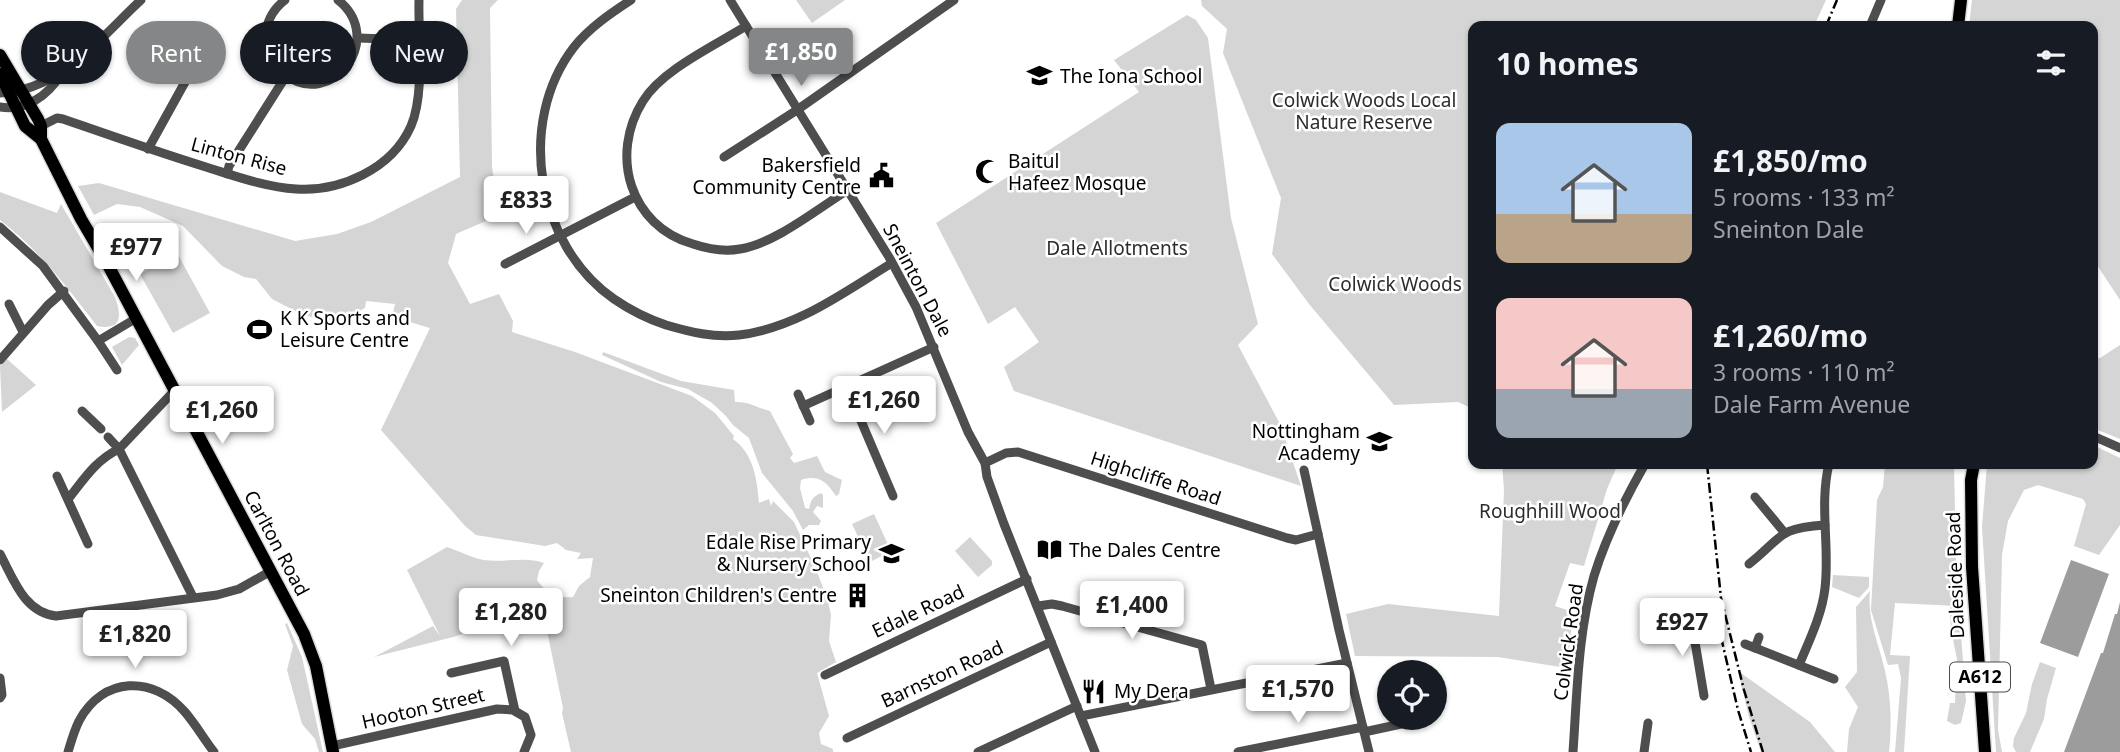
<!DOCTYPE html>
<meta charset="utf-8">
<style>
body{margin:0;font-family:"Noto Sans",sans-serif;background:#20242c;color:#f1f3f6;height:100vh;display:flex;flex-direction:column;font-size:26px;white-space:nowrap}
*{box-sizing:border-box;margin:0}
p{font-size:23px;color:#9ea1a6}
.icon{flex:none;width:38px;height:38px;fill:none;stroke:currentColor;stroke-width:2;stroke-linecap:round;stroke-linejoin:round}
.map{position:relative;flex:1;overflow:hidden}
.details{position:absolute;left:1468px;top:21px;width:630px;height:448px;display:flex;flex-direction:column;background:#171b24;border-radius:14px;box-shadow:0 2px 5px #0004}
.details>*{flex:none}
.banner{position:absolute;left:21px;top:21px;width:665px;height:63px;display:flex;gap:14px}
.fabs{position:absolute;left:1377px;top:660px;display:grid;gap:14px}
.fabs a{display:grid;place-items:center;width:70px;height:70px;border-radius:50%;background:#171b24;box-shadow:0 2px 5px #0004;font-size:35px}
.price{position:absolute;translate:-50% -60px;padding:0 16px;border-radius:7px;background:#fff;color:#222;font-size:23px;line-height:46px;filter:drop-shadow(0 2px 4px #0008)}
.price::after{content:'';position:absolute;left:50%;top:42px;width:21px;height:16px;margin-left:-10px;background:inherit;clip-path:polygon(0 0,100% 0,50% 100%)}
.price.on{background:#858687;color:#fff}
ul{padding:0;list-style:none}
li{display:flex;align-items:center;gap:21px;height:175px;padding:0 28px}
li span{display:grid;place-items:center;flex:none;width:196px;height:140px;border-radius:14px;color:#555}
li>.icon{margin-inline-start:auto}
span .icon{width:84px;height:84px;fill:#fffc;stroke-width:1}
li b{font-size:30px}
h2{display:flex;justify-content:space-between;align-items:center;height:84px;padding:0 28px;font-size:30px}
.chip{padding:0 24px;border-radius:32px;background:#171b24;box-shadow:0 2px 5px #0004;font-size:24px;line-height:63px}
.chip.on{background:#858687;color:#fff}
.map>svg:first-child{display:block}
</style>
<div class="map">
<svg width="2120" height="752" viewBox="0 0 2120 752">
<rect width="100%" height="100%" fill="#fff"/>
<!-- green -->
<g fill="#d5d5d5">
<path d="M462 0H498L490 8 492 166 495 189V217L456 234 448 263 470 304 499 294 513 321 512 332 575 352 692 396 715 413 734 436 733 439C754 454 757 480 759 503L769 499 771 506 773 501 794 522 816 569 828 601 831 615 829 641 836 662 817 673 829 716 819 733 821 744 833 749V752H571L562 713 563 708 542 607 531 602H521L498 622 453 637 374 657 433 626 440 636 407 570 447 547C459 551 472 558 484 560 503 563 526 556 544 563L539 571 537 580C545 592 558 599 573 597L579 586 590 577 593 558 577 559 581 553 566 550 557 543 545 546 476 535 465 526 381 430 430 328 403 320 391 321 395 304 366 301 365 308 348 317 326 321 301 314 272 299 256 279 244 277 222 266 183 226 140 207 117 204 94 215 78 186 99 183 295 241 337 234 371 222 460 177 456 9Z"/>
<polygon points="796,0 845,0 812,23"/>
<polygon points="1201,0 1826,0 1814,26 1474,26 1473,409 1458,402 1394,405 1309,304 1272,254 1281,198 1223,53 1227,29 1202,6"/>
<polygon points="1972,0 2120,0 2120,300 2093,259 2093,26 1969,26"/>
<polygon points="1187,15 1196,20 1208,38 1231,218 1258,324 1238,345 1280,424 1301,486 1014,391 1004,367 1039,342 1015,307 988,324 936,223 1139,92 1114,60"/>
<path d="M0 192 57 213 61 204 115 297C122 316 122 331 97 326 67 287 39 250 0 220Z"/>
<polygon points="177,253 210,313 173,333 140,274"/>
<polygon points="129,337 135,338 139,345 122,365 112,347"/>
<polygon points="2120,345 2120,439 2093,428 2093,359 2100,358"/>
<path d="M603 352 681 381 734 390 735 402C749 401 757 408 770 411L793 454 790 458 794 463 817 456 825 472 842 480 839 494 836 496C827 482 818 474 801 480L800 488 805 508 809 509C811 500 812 497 821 493L823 495V508L817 506 813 512 821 521 819 525H809L803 530 793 511 762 473 749 438 733 425 726 416 712 403 688 389 661 382 602 355Z"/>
<polygon points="7,359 36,385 2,412 0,366"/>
<polygon points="2093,445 2120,458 2120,525 2099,555 2074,546 2086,504 2083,499 2038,485 2024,490 2008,521 2002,555 1998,730 2002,752 1996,752 1982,527 1987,464 2093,464"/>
<polygon points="1502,464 1618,464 1607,489 1584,566 1570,563 1555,606 1573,612 1567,668 1498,657 1355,656 1346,614 1388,604 1499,616 1504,490"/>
<polygon points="1885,464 1954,464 1957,606 1895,603 1890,655 1910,656 1904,752 1895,752 1901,678 1898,664 1888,665 1871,610 1877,500 1883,487"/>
<polygon points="874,514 891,551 870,562 852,524"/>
<polygon points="970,537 992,561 992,565 978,577 955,551"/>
<polygon points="1833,575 1869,577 1869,587 1859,598 1832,587"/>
<path d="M1870 591C1867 620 1879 643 1885 671 1891 696 1892 726 1889 752H1847L1849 729 1858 707 1845 687 1857 672 1856 607Z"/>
<polygon points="1950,607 1959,608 1966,701 1961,723 1955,725 1947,721 1950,703 1955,703 1957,659 1951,630"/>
<polygon points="287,623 302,657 323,752 319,752 315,739 302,724 287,670 293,646 285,624"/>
<polygon points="2040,662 2056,668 2047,699 2044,719 2030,752 2016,752 2013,746 2014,738 2026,713 2032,684"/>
<polygon points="1738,671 1810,722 1835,752 1761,752 1749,717"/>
</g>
<!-- water -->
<g fill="#9c9c9c">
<polygon points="2071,560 2109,574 2078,657 2040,643"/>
<polygon points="2120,602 2120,752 2064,752 2101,653 2103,653 2115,614 2117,614"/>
</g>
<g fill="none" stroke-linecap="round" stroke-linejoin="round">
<defs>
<g id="major">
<polyline points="1958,26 1961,0"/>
<polyline points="0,55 38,119 41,126 41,139"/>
<polyline points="0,74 25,126 41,139 81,219 108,265 304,634 316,666 333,752"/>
<polyline points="1974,464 1971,480 1972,567 1985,752"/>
</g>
</defs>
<!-- major casing -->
<use href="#major" stroke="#dbdbdb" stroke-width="15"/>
<!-- minor -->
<g stroke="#4e4e4e" stroke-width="9">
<path d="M285 0C272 10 264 25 266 42 267 55 274 66 284 74 331 111 387 39 338 0"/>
<path d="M631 0C611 13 589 28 574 47 516 122 536 245 614 299 630 310 648 319 666 325 690 332 714 338 739 335 797 328 844 292 892 263"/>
<polyline points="730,0 889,257 916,307 968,432 985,463 987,477 1004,524 1095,752"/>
<path d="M746 26C714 46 662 70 643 101 609 155 630 226 693 244 708 249 724 252 740 249 776 243 817 209 848 190"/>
<polyline points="1870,26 1881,0"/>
<polyline points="358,38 418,40"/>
<path d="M0 93C60 91 100 38 141 0"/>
<path d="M0 107C26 111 48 96 61 74"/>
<path d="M41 126 57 118 63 119C112 136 160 153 209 168 238 177 266 187 296 189 340 192 392 169 411 126 425 94 418 36 419 0"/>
<polyline points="148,149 195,64"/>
<polyline points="724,157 797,110 954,0"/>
<polyline points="227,174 229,166 286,76"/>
<polyline points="0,227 43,266 98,341 135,319"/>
<polyline points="505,264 635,197"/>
<polyline points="9,304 23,332"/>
<polyline points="98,341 117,370"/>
<polyline points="0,360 48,305 64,291"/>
<polyline points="847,388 893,496"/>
<polyline points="175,390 119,449 193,597"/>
<polyline points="798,394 810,421"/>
<polyline points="803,406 934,347"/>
<polyline points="82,411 101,429"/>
<polyline points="2093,436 2120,448"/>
<polyline points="985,463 1006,453 1018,452 1287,538 1296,540 1318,534"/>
<polyline points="1304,470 1339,630 1369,752"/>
<polyline points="57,476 88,544"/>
<polyline points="1755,497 1784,532"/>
<path d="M69 498C84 479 96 460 119 449L108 437"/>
<path d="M0 554C14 580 24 612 56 616L217 595 239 589 271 571"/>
<path d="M1749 564C1783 537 1777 528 1825 525"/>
<polyline points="1038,606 1052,604 1062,606 1202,645 1211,689"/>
<polyline points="1683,614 1693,630 1704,696"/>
<polyline points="1745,644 1834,679"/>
<polyline points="1755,648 1759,637"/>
<path d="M1799 665C1809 641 1822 615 1825 588 1830 547 1819 505 1829 464"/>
<polyline points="451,673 504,661 515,711"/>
<polyline points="825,675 1027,579"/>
<polyline points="0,678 2,695 0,698"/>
<polyline points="1081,716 1347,663"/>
<polyline points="1364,732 1429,718"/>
<polyline points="847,738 1051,642"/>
<polyline points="332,746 497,709 513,710 525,717 531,735 524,752"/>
<path d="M68 752C71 742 74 731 79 721 103 676 153 675 185 712 196 725 204 739 214 752"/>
<polyline points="978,752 1077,706"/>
<polyline points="1238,752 1363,727"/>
<path d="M1573 752C1577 694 1578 632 1594 576 1606 537 1625 499 1645 464"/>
<polyline points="1644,752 1648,723"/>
</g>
<!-- major -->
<use href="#major" stroke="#000" stroke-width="12"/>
<!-- rail -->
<g stroke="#000" stroke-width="2.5" stroke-dasharray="10 3.5 2 3.5" stroke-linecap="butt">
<polyline points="1826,26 1837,0"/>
<polyline points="1707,464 1721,598 1744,690 1763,752"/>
<polyline points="1721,637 1738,710 1751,752"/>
</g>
</g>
<!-- icons -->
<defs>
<symbol id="school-bare" viewBox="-9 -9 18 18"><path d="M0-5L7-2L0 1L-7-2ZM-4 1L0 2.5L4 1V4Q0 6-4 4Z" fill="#000" stroke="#fff" stroke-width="2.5" paint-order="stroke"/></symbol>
<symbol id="mosque-bare" viewBox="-9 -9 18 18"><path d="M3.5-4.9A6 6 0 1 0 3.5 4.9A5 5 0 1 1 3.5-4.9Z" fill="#000" stroke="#fff" stroke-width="2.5" paint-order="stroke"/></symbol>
<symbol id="civic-bare" viewBox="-9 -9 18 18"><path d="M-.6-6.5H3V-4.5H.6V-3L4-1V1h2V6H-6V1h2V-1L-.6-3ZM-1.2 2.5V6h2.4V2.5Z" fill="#000" stroke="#fff" stroke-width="2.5" paint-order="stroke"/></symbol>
<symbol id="stadium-bare" viewBox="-9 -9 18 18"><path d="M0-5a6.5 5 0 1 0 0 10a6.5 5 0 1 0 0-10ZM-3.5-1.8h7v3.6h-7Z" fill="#000" stroke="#fff" stroke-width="2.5" paint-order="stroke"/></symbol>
<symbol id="library-bare" viewBox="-9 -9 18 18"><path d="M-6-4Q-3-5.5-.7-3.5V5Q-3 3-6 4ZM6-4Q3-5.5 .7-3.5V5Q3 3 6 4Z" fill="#000" stroke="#fff" stroke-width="2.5" paint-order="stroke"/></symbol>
<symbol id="building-bare" viewBox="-9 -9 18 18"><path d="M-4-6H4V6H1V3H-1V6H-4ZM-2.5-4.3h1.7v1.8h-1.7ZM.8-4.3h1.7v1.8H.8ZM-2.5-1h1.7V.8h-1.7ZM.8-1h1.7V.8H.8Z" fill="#000" stroke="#fff" stroke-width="2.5" paint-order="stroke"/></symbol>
<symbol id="restaurant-bare" viewBox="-9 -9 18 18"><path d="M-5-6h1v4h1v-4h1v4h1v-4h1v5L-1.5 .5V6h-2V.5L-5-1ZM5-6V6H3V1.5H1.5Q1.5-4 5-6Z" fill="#000" stroke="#fff" stroke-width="2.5" paint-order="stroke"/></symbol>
</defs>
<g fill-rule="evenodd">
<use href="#school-bare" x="1022" y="58" width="35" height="35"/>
<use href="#mosque-bare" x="970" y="154" width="35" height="35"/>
<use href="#civic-bare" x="864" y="158" width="35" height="35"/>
<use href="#stadium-bare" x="242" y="312" width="35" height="35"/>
<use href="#school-bare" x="1362" y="424" width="35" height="35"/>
<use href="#library-bare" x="1032" y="532" width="35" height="35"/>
<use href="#school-bare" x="874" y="536" width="35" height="35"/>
<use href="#building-bare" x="840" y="578" width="35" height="35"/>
<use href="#restaurant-bare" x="1076" y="674" width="35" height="35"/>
</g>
<g text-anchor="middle" stroke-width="5" stroke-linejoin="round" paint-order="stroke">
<!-- shield labels -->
<rect fill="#fff" stroke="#4c4c4c" stroke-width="2" x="1950" y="662.5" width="60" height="29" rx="5"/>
<g font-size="18" font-weight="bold" fill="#000">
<text x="1980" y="683">A612</text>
</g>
<!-- poi labels -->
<g font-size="19" fill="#000" stroke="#fff" text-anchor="start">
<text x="1060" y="83">The Iona School</text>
<text x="1008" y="168">Baitul<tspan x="1008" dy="22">Hafeez Mosque</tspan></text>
<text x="861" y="172" text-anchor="end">Bakersfield<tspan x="861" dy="22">Community Centre</tspan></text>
<text x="280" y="325">K K Sports and<tspan x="280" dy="22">Leisure Centre</tspan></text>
<text x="1360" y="438" text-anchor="end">Nottingham<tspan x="1360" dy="22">Academy</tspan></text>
<text x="871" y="549" text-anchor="end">Edale Rise Primary<tspan x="871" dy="22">&amp; Nursery School</tspan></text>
<text x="1069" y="557">The Dales Centre</text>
<text x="837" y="602" text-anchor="end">Sneinton Children's Centre</text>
<text x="1114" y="698">My Dera</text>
</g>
<!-- park labels -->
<g font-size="19" fill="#2c2c2c" stroke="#fff">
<text x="1364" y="107">Colwick Woods Local<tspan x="1364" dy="22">Nature Reserve</tspan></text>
<text x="1117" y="255">Dale Allotments</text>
<text x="1395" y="291">Colwick Woods</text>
<text x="1550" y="518">Roughhill Wood</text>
</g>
<!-- street labels -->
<g font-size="19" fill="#000" stroke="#fff">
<text transform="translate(239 156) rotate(15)" y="7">Linton Rise</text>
<text transform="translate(918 280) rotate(62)" y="7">Sneinton Dale</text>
<text transform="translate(1156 478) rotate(18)" y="7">Highcliffe Road</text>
<text transform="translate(277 543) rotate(62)" y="7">Carlton Road</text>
<text transform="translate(1955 575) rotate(-92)" y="7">Daleside Road</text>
<text transform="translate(918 611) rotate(-25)" y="7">Edale Road</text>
<text transform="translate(1568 642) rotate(-82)" y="7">Colwick Road</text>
<text transform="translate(942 674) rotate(-25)" y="7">Barnston Road</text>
<text transform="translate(423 708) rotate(-13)" y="7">Hooton Street</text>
</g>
</g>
</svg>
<div class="fabs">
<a><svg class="icon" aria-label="locate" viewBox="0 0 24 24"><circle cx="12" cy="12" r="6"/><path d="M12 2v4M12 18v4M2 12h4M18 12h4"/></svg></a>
</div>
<b class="price on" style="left:801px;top:88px">£1,850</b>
<b class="price" style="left:526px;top:236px">£833</b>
<b class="price" style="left:136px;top:283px">£977</b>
<b class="price" style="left:884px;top:436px">£1,260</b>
<b class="price" style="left:222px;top:446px">£1,260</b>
<b class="price" style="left:1132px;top:641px">£1,400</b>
<b class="price" style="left:511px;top:648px">£1,280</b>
<b class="price" style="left:1682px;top:658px">£927</b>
<b class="price" style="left:135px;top:670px">£1,820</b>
<b class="price" style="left:1298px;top:725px">£1,570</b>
<div class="banner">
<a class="chip">Buy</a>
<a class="chip on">Rent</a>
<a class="chip">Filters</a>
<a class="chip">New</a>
</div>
<section class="details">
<h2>10 homes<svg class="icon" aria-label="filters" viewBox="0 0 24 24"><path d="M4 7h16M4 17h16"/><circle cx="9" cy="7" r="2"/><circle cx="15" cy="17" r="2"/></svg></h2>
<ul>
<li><span style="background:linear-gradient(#a9c7e8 65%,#b9a48a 0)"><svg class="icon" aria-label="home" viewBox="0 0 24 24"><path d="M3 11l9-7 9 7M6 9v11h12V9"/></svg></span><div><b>£1,850/mo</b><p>5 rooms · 133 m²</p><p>Sneinton Dale</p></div></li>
<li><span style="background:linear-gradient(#f6c9c9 65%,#9aa5b1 0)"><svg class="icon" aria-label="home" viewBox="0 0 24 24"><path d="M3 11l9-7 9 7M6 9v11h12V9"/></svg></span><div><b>£1,260/mo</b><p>3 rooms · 110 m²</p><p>Dale Farm Avenue</p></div></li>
</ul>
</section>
</div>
